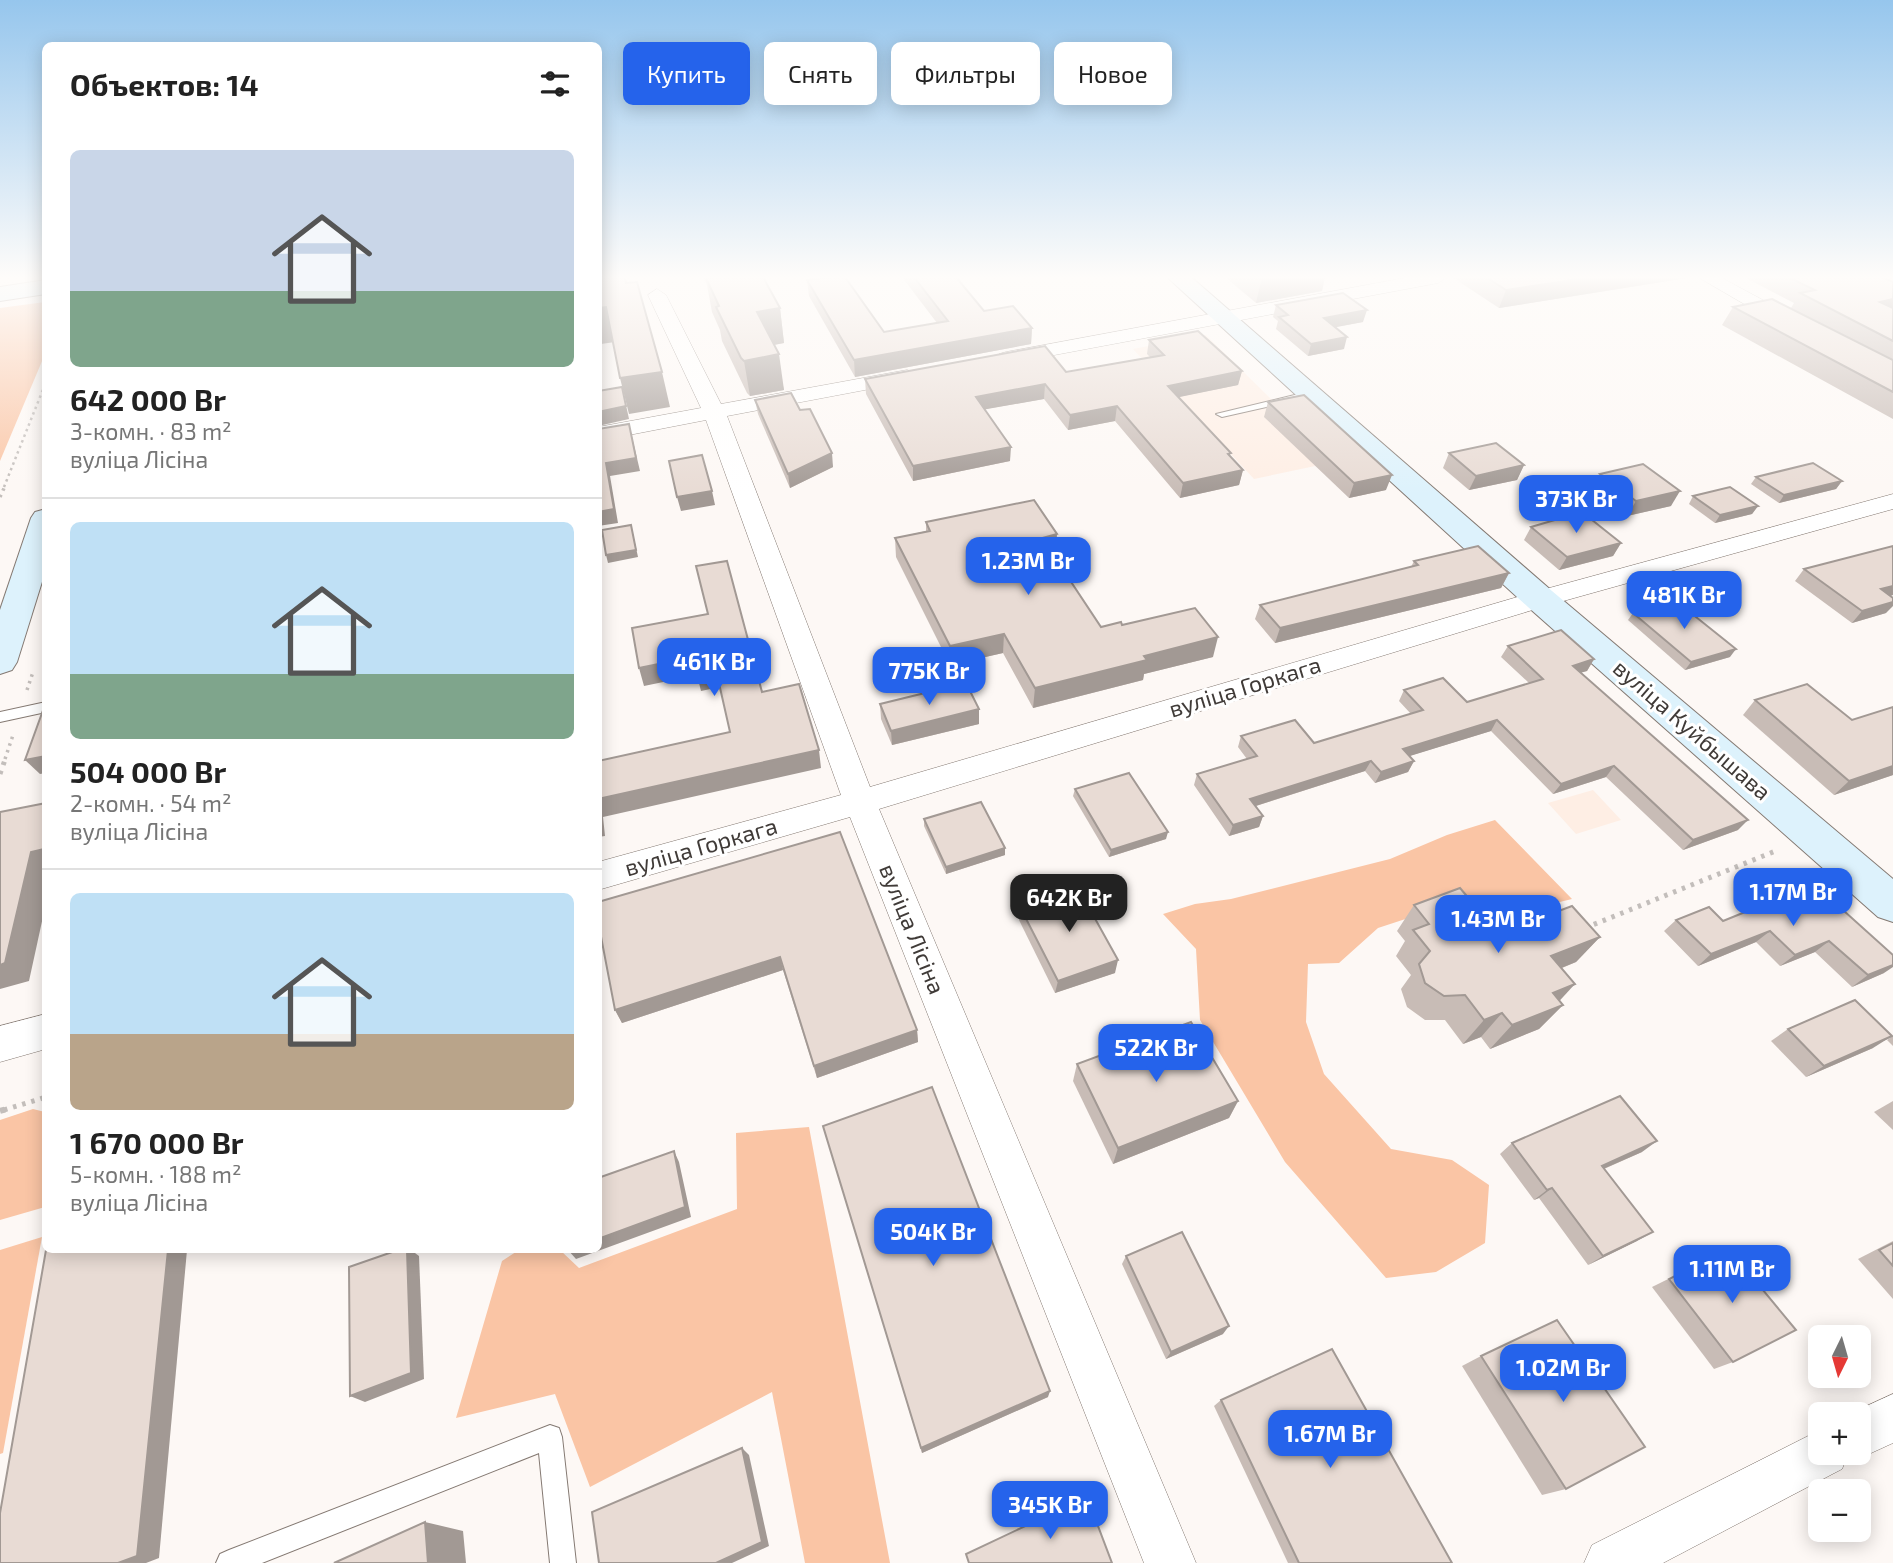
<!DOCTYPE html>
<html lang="ru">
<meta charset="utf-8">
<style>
body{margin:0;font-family:"Exo 2",sans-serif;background:#f6f6f6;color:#222;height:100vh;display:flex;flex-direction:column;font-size:26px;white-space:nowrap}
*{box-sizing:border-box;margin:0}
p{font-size:23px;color:#767676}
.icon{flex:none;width:38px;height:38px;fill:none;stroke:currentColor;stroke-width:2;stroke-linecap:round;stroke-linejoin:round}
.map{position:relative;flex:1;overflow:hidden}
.side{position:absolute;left:42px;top:42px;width:560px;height:1211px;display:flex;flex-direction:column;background:#fff;border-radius:10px;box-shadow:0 4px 18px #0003}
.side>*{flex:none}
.banner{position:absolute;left:623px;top:42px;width:665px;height:63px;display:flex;gap:14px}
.needle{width:46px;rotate:185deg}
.fabs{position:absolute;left:1808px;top:1325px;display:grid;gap:14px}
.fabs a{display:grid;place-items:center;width:63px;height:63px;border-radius:10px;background:#fff;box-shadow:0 4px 18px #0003;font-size:35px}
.price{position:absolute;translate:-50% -60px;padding:0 16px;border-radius:14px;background:#2563eb;color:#fff;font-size:23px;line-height:46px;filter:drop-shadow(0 2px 4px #0008)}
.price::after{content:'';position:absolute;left:50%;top:42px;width:21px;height:16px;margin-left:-10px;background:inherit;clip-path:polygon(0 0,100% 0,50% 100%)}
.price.selected{background:#222;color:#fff}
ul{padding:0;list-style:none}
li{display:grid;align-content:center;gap:14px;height:371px;padding:0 28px}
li+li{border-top:2px solid #e0e0e0}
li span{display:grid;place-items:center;height:217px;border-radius:10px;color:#555}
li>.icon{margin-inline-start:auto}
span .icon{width:126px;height:126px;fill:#fffc;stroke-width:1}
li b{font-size:30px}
h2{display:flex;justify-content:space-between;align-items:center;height:84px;padding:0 28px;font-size:30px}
.chip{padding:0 24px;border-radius:10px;background:#fff;box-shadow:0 4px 18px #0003;font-size:24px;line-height:63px}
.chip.selected{background:#2563eb;color:#fff}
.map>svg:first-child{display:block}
</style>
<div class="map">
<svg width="1893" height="1563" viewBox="0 0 1893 1563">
<rect width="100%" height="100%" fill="#fdf8f5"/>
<!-- built -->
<g fill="#feeee4">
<polygon points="1206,335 1279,407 1358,457 1254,479 1133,349"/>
<polygon points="1593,790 1621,820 1576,834 1548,803"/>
</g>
<!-- green -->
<g fill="#fac5a5">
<polygon points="45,302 45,354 0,461 0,308"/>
<polygon points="1495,820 1572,899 1506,915 1442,907 1378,928 1339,963 1308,964 1306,1022 1324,1074 1391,1149 1452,1160 1489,1185 1485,1243 1436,1272 1386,1278 1285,1162 1200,1020 1196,949 1163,914 1195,904 1231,899 1390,859 1447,835"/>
<polygon points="33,1109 45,1112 45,1207 0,1220 0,1120"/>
<polygon points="809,1127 890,1563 805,1563 772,1392 590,1487 555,1394 456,1418 502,1261 519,1250 560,1250 579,1268 737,1209 736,1133"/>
<polygon points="42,1237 3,1453 0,1454 0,1250"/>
</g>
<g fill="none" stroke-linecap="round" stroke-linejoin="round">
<defs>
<g id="lane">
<polygon points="1311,391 1316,394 1315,396 1222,417 1216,414"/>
<polygon points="46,702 46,712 0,722 0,712"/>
<polygon points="550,1425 559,1428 562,1437 576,1563 550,1563 539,1453 262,1563 216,1563 220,1554 229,1550"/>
</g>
<g id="street">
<polygon points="1410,277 1447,277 1438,283 1006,364 999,362 996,358 999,354 1006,352"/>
<polygon points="1698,277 1720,277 1798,319 1801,323 1798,327 1784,327"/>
<polygon points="657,289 666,295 721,404 907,370 914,372 918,376 914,380 907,382 727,416 870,787 1531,593 1893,494 1893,509 1549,605 879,809 1196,1563 1144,1563 850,817 598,890 598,862 841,795 706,420 598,441 598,427 701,408 648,295"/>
<polygon points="46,1014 46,1049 0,1062 0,1026"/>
<polygon points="1893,1394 1893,1443 1858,1459 1848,1455 1842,1469 1663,1563 1584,1563 1592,1545 1820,1430 1820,1452 1858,1452 1858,1414 1849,1414"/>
</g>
<g id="secondary">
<polygon points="1167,277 1191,277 1552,591 1893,879 1893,922 1878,917 1528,607"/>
<polygon points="46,280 46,294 0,301 0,287"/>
<polygon points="46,509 46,569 17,662 12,670 0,674 0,610 31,518 35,512"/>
</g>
</defs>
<!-- lane casing -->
<use href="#lane" stroke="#847972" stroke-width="2"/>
<!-- street casing -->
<use href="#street" stroke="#847972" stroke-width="1"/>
<!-- secondary casing -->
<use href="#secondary" stroke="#847972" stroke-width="2"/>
<!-- path-far3 -->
<polyline stroke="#c3bebb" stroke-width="2.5" stroke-dasharray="2.5 3.5" stroke-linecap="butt" points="4,487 46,382"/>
<!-- path-far2 -->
<g stroke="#c3bebb" stroke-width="3.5" stroke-dasharray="2.5 4.5" stroke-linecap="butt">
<polyline points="0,497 5,486"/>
<polyline points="27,690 33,672"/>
<polyline points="5,759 13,735"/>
</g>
<!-- path-far1 -->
<g stroke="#c3bebb" stroke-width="5" stroke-dasharray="3.5 6" stroke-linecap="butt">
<polyline points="0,774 6,757"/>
<polyline points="1585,928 1778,850"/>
<polyline points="4,1110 46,1097"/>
</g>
<!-- path -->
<polyline stroke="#c3bebb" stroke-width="6" stroke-dasharray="5 8" stroke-linecap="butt" points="0,1111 10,1108"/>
<!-- lane -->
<use href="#lane" fill="#fff" fill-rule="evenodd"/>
<!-- street -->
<use href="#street" fill="#fff" fill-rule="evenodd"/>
<!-- secondary -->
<use href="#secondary" fill="#ddf2fc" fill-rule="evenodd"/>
</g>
<!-- wall -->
<g fill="#c8bcb6">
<polygon points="703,277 763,277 780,308 784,343 774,345 784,390 750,396 747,393 722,341 720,330 712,312 707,285"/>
<polygon points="902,277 956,277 984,311 1032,328 1031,344 855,377 809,296 807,280 884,332 937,323"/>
<polygon points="1225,277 1325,277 1322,291 1256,303"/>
<polygon points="1452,277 1693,277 1499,308"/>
<polygon points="1744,277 1883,277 1893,282 1893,419 1722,325 1733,307 1791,308 1794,303"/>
<polygon points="1276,305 1363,322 1335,327 1344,349 1308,356 1276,329 1278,321 1273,317"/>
<polygon points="1149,340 1242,371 1238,385 1178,397 1243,470 1239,485 1180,498 1115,421 1068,430 1044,399 985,409 1010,461 913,481 866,394 865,379 1066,372 1150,357 1147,354"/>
<polygon points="755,400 800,410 833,467 790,488 758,414"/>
<polygon points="1268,402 1386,490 1349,498 1264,417"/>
<polygon points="1449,453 1524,465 1517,480 1469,490 1443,468"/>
<polygon points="1600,474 1671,506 1627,516 1592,489"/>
<polygon points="1756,477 1842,481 1836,489 1779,503 1751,484"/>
<polygon points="1693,496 1758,506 1752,514 1715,523 1689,504"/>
<polygon points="926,522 1056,554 1053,554 1101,627 1122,625 1213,657 1144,674 1143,680 1033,708 1003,653 950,665 896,557 895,538 926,531"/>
<polygon points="1531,527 1621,543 1613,556 1559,570 1524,540"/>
<polygon points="1414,561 1509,573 1501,588 1275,643 1255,619 1260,605 1411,567"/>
<polygon points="1804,569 1893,595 1890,596 1886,613 1852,623 1795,581"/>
<polygon points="1633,613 1730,657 1685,670 1628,620"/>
<polygon points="1508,646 1594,659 1587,671 1581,672 1738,830 1683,850 1606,777 1553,794 1491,731 1409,756 1414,761 1408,772 1375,783 1365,771 1256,806 1263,816 1259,827 1229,836 1194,785 1197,774 1247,759 1238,747 1241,736 1314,743 1411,714 1399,701 1404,690 1467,702 1529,683 1501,657"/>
<polygon points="1755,700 1852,720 1893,775 1834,795 1743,715"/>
<polygon points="880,704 979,724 892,745 881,719"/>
<polygon points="1075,789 1166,839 1109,857 1073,796"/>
<polygon points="924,819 1005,855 946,874 924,826"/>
<polygon points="840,832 917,1030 918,1042 817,1078 783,970 622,1023 615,1010"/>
<polygon points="1814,884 1884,973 1852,987 1815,952 1780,966 1756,942 1698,966 1664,931 1676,920 1723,921"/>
<polygon points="1414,905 1476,907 1524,924 1600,937 1576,962 1562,968 1559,1001 1563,1005 1539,1029 1490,1049 1481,1037 1463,1044 1445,1020 1425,1020 1407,1007 1401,989 1411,975 1396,956 1405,941 1397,931"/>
<polygon points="1020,907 1115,973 1055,993 1019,920"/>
<polygon points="1788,1029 1873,1048 1806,1077 1771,1041"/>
<polygon points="1893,1036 1893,1046 1887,1040"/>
<polygon points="1077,1064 1238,1101 1229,1118 1113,1164 1073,1081"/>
<polygon points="1893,1101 1893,1130 1874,1112"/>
<polygon points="823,1126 1048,1397 922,1453"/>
<polygon points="1512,1143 1642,1152 1604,1169 1637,1241 1588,1265 1539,1198 1534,1200 1500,1154"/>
<polygon points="1893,1241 1893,1299 1858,1259"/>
<polygon points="1729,1249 1733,1362 1714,1369 1652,1287"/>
<polygon points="1126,1256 1223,1334 1166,1359 1122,1264"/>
<polygon points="1481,1356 1566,1489 1542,1495 1462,1366"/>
<polygon points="1221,1400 1452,1563 1288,1563 1214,1406"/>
</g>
<!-- shaded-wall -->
<g fill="#a29994">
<polygon points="1262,277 1325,277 1322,291 1256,303"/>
<polygon points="1592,277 1693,277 1499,308 1506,290"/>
<polygon points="1893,299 1893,314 1880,302"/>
<polygon points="606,307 615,342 601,344 598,334 598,308"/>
<polygon points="780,308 784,343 762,347 757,312"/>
<polygon points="1367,310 1363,322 1321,330 1324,318"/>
<polygon points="1032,328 1031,344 855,377 854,360"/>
<polygon points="1347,337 1344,349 1308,356 1311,344"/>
<polygon points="779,354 784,390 750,396 744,361"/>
<polygon points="1242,371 1238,385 1165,400 1168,386"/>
<polygon points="662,372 670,407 629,414 620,378"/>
<polygon points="1045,384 1044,399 976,411 976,397"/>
<polygon points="622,387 629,419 598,426 598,412"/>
<polygon points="1117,406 1115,421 1068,430 1070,415"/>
<polygon points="629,424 640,471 610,476 618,523 598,526 598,512 606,463"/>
<polygon points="1011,447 1010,461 913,481 913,466"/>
<polygon points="832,453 833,467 790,488 788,474"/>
<polygon points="1524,465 1517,480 1469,490 1476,476"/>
<polygon points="1243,470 1239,485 1180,498 1183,483"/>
<polygon points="1392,475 1386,490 1349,498 1354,483"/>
<polygon points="1842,481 1836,489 1779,503 1784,495"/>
<polygon points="712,491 715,505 681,511 677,497"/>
<polygon points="1680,491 1671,506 1627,516 1636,501"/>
<polygon points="1758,506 1752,514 1715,523 1720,515"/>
<polygon points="631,525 638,557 608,563 606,555"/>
<polygon points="1057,534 1056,554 1040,557 1042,538"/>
<polygon points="1621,543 1613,556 1559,570 1567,557"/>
<polygon points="1509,573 1501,588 1275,643 1280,628"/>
<polygon points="1893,586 1893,595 1870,602 1881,589"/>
<polygon points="1893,602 1893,606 1886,613 1852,623 1862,611"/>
<polygon points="1004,634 1003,653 950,665 950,646"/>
<polygon points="1218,637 1213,657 1144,674 1143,680 1033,708 1035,688 1144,656"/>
<polygon points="1736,649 1730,657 1685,670 1691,662"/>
<polygon points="693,657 716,670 720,687 701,691 697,675 644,686 639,668"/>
<polygon points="1594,659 1587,671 1566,677 1573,666"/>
<polygon points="979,709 979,724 892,745 891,731"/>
<polygon points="1497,720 1491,731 1397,760 1403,749"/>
<polygon points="819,750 821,768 603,817 605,836 598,837 598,799"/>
<polygon points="46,756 46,773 40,774 25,760"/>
<polygon points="1371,761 1365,771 1246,809 1250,799"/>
<polygon points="1414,761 1408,772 1375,783 1381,772"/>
<polygon points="1614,766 1606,777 1553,794 1561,784"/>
<polygon points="1893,766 1893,775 1834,795 1849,781"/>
<polygon points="1263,816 1259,827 1229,836 1233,825"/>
<polygon points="1748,820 1738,830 1683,850 1693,840"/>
<polygon points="1168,832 1166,839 1109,857 1111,850"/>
<polygon points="46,844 46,903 29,981 0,989 0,965 31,852"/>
<polygon points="1005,848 1005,855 946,874 946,867"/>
<polygon points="1770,931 1756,942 1698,966 1711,954"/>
<polygon points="1600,937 1576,962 1529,981 1551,956"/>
<polygon points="1829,941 1815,952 1780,966 1795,955"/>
<polygon points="780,957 783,970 622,1023 615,1010"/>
<polygon points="1118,960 1115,973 1055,993 1058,981"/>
<polygon points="1893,965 1893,967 1884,973 1852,987 1868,975"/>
<polygon points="1575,984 1552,1009 1553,993"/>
<polygon points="1563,1005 1539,1029 1490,1049 1512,1025"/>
<polygon points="1502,1013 1481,1037 1463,1044 1484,1020"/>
<polygon points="917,1030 918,1042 817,1078 814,1066"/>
<polygon points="1892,1036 1873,1048 1806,1077 1824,1066"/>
<polygon points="1238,1101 1229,1118 1113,1164 1118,1148"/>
<polygon points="1657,1141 1642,1152 1587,1176 1602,1166"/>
<polygon points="674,1151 679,1162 691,1217 576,1259 568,1250 598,1250 598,1239"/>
<polygon points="1552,1188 1539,1198 1534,1200 1547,1190"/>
<polygon points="1653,1232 1637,1241 1588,1265 1603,1256"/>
<polygon points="168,1250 187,1250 159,1558 146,1563 118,1563"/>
<polygon points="407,1250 411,1250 419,1256 424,1379 365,1402 350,1396"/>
<polygon points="1229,1326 1223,1334 1166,1359 1171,1352"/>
<polygon points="1050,1391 1048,1397 922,1453 921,1448"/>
<polygon points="742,1448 749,1455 769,1546 732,1563 716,1563"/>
<polygon points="425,1522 463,1531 466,1563 428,1563"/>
</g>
<!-- building -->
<g fill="#e8dbd4" stroke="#a29994" stroke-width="2">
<polygon points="598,277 625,277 626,283 637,282 662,372 620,378 606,307 598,308"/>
<polygon points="715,277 763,277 780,308 757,312 779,354 744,361 741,358 716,307 719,306 706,278"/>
<polygon points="830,277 845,277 884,332 948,321 914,277 956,277 984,311 1013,306 1032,328 854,360 807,280"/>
<polygon points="1486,277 1592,277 1506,290"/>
<polygon points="1788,277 1883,277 1893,282 1893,299 1880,302 1893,308 1893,341 1800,293 1815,290"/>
<polygon points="1343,293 1367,310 1324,318 1347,337 1311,344 1279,317 1288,315 1276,305"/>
<polygon points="1772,299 1893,360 1893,392 1733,307"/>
<polygon points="1198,331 1242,371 1168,386 1231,453 1228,454 1243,470 1183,483 1117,406 1070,415 1045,384 976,397 1011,447 913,466 865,379 1045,346 1066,372 1164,355 1149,340"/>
<polygon points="622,387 626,406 598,412 598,391"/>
<polygon points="791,393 800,410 810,409 832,453 788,474 755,400"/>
<polygon points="1304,395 1392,475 1354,483 1268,402"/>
<polygon points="629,424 636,458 606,463 614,509 598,512 598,429"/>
<polygon points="1496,443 1524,465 1476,476 1449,453"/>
<polygon points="702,455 712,491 677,497 669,461"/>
<polygon points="1813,463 1842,481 1784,495 1756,477"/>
<polygon points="1643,464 1680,491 1636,501 1600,474"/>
<polygon points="1730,487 1758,506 1720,515 1693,496"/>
<polygon points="1034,500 1057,534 1042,538 1101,627 1121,622 1122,625 1195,608 1218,637 1144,656 1147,660 1035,688 1004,634 950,646 895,538 930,531 926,522"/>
<polygon points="1582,512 1621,543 1567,557 1531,527"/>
<polygon points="631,525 636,550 606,555 602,530"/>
<polygon points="1478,546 1509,573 1280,628 1260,605 1418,565 1414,561"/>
<polygon points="1893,546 1893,586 1881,589 1893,598 1893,602 1862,611 1804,569"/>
<polygon points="727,561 762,692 799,684 819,750 598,799 598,761 730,732 716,670 696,673 693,657 639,668 632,628 708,614 696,566"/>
<polygon points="1676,601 1736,649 1691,662 1633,613"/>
<polygon points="1561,630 1594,659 1573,666 1748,820 1693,840 1614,766 1561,784 1497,720 1403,749 1414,761 1381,772 1371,761 1250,799 1263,816 1233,825 1197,774 1257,756 1241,736 1295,720 1314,743 1423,710 1404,690 1443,678 1467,702 1543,679 1508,646"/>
<polygon points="966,683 979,709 891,731 880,704"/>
<polygon points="1807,684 1852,720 1893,707 1893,766 1849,781 1755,700"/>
<polygon points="46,702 46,756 25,760"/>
<polygon points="1129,773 1168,832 1111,850 1075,789"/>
<polygon points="981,802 1005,848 946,867 924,819"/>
<polygon points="46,803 46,844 44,849 31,852 5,963 0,965 0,812"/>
<polygon points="840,832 917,1030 814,1066 780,957 615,1010 598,921 598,902"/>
<polygon points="1814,884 1893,955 1893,965 1868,975 1829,941 1795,955 1770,931 1711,954 1676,920 1709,907 1723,921"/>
<polygon points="1078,888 1118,960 1058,981 1020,907"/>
<polygon points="1460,888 1476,907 1501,898 1524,924 1572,906 1600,937 1551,956 1575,984 1553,993 1563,1005 1512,1025 1502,1013 1484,1020 1465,995 1444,996 1425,983 1419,964 1430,951 1413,930 1429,924 1414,905"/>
<polygon points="1855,1000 1892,1036 1824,1066 1788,1029"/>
<polygon points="1191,1022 1238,1101 1118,1148 1077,1064"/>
<polygon points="932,1087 1050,1391 921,1448 823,1126"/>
<polygon points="1620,1096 1657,1141 1602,1166 1653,1232 1603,1256 1552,1188 1547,1190 1512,1143"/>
<polygon points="674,1151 685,1207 598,1239 598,1178"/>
<polygon points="1182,1232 1229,1326 1171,1352 1126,1256"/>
<polygon points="1893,1243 1893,1266 1879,1250"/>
<polygon points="1729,1249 1796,1330 1733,1362 1669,1279"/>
<polygon points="46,1250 168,1250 137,1556 118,1563 0,1563 0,1513"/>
<polygon points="398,1250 407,1250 411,1373 350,1396 349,1267"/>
<polygon points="1557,1320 1645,1447 1566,1489 1481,1356"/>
<polygon points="1332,1349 1452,1563 1299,1563 1221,1400"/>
<polygon points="742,1448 762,1542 716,1563 599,1563 592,1512"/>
<polygon points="1087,1497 1112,1563 969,1563 966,1554"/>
<polygon points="425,1522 428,1563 334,1563"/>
</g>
<!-- sky -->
<linearGradient id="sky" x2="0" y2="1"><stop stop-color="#96c6ed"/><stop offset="0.56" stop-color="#fefcfa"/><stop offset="1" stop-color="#fefcfa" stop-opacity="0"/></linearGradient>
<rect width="1893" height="495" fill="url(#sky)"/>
<g text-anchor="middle" stroke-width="6" stroke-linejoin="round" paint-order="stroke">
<!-- street labels -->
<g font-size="23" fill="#403b38" stroke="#fff">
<text transform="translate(1245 687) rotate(-17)" y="8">вуліца Горкага</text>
<text transform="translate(1692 730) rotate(41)" y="8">вуліца Куйбышава</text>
<text transform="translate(701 847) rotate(-16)" y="8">вуліца Горкага</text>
<text transform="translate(912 929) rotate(68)" y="8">вуліца Лісіна</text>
</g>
</g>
</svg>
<div class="fabs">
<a><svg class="needle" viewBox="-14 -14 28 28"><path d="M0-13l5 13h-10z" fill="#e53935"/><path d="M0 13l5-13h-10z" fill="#767676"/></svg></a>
<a>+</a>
<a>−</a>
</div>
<b class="price" style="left:1576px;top:535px">373K Br</b>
<b class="price" style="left:1028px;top:597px">1.23M Br</b>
<b class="price" style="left:1684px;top:631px">481K Br</b>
<b class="price" style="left:714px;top:698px">461K Br</b>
<b class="price" style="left:929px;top:707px">775K Br</b>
<b class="price" style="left:1793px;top:928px">1.17M Br</b>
<b class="price selected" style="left:1069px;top:934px">642K Br</b>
<b class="price" style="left:1498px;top:955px">1.43M Br</b>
<b class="price" style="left:1156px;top:1084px">522K Br</b>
<b class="price" style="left:933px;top:1268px">504K Br</b>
<b class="price" style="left:1732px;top:1305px">1.11M Br</b>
<b class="price" style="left:1563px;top:1404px">1.02M Br</b>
<b class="price" style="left:1330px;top:1470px">1.67M Br</b>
<b class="price" style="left:1050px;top:1541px">345K Br</b>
<div class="banner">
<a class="chip selected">Купить</a>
<a class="chip">Снять</a>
<a class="chip">Фильтры</a>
<a class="chip">Новое</a>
</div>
<section class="side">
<h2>Объектов: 14<svg class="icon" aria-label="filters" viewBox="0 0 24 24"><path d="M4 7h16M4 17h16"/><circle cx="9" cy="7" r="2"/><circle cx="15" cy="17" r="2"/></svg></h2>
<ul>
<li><span style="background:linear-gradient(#c9d6e8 65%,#7fa58c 0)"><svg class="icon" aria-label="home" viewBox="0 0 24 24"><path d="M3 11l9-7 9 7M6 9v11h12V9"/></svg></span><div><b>642 000 Br</b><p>3-комн. · 83 m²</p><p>вуліца Лісіна</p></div></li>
<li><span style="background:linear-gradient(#bfe0f5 70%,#7fa58c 0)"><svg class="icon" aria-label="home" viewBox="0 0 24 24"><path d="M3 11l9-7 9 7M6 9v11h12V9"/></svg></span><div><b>504 000 Br</b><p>2-комн. · 54 m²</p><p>вуліца Лісіна</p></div></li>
<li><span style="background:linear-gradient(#bfe0f5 65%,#b9a48a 0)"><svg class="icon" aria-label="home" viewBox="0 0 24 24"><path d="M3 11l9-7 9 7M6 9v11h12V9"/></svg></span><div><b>1 670 000 Br</b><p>5-комн. · 188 m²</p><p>вуліца Лісіна</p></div></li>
</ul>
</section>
</div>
